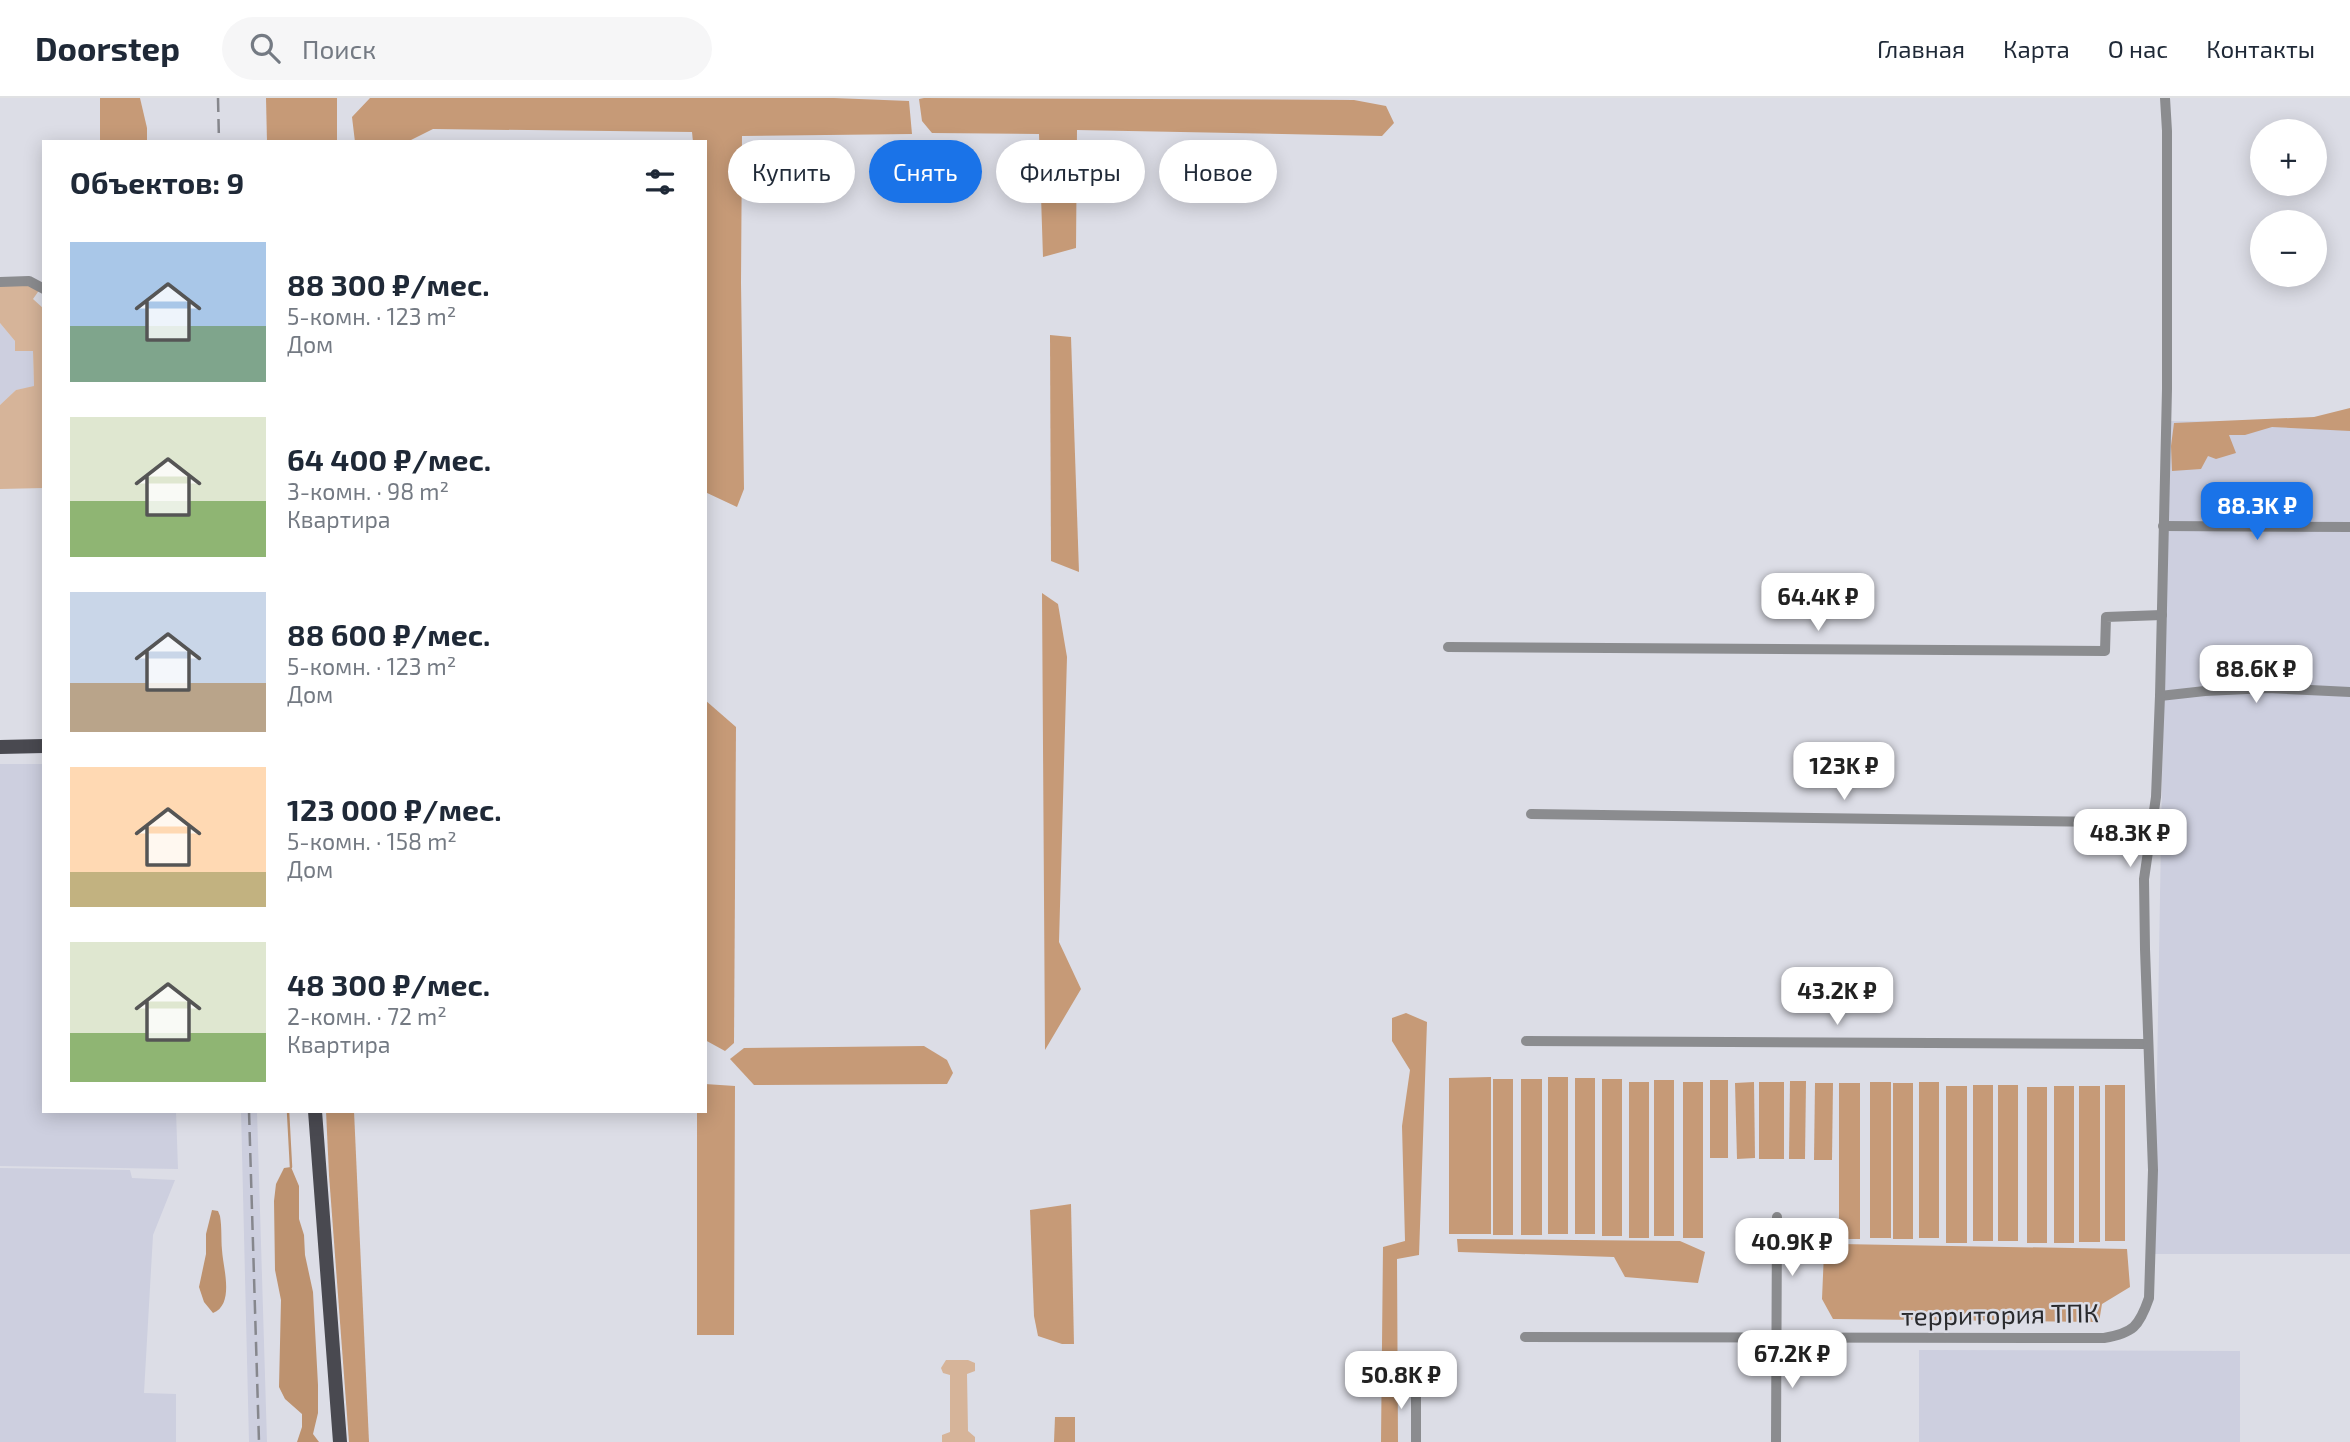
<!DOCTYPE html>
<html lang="ru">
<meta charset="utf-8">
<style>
body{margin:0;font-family:"Exo 2",sans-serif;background:#f6f6f7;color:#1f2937;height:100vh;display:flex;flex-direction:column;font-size:26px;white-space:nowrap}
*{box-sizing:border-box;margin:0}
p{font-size:23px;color:#747a83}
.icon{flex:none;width:38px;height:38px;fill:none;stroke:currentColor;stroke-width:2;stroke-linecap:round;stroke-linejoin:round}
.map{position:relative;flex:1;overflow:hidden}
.drawer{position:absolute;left:42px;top:42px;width:665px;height:973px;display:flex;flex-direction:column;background:#fff;border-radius:0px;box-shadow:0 4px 18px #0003}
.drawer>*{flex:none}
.guide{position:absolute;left:728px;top:42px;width:665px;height:63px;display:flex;gap:14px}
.fabs{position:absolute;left:2250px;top:21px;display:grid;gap:14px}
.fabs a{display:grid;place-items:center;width:77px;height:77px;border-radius:50%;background:#fff;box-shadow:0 4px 18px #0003;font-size:35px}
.price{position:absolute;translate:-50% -60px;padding:0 16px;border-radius:14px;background:#fff;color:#222;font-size:23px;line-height:46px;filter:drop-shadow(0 2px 4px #0008)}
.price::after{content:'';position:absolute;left:50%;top:42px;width:21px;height:16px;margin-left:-10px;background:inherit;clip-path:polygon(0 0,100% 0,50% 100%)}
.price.on{background:#1a73e8;color:#fff}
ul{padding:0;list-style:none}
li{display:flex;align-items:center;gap:21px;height:175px;padding:0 28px}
li span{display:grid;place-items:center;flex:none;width:196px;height:140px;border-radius:0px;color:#555}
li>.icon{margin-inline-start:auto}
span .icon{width:84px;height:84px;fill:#fffc;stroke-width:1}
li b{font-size:30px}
h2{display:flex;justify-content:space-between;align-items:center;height:84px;padding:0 28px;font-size:30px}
.tag{padding:0 24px;border-radius:32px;background:#fff;box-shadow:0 4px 18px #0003;font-size:24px;line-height:63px}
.tag.on{background:#1a73e8;color:#fff}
header{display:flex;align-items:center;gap:42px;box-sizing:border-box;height:98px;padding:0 35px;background:#fff;border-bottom:2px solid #e0e1e3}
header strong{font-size:33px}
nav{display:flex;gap:38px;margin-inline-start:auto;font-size:24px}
.search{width:490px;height:63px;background:#f6f6f7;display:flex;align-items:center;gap:18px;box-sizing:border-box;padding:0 24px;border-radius:38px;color:#747a83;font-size:26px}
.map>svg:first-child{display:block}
</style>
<header>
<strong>Doorstep</strong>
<div class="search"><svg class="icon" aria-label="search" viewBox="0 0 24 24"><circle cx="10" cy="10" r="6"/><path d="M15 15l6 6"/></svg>Поиск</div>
<nav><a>Главная</a><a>Карта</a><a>О нас</a><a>Контакты</a></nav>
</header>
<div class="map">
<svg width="2350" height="1344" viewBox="0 0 2350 1344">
<rect width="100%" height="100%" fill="#dcdde6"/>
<!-- built -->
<g fill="#cdcfdf">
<polygon points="0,225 15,243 15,253 33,253 34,289 16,292 0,307"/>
<polygon points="2168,323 2350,325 2350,1156 2154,1156"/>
<polygon points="0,666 44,666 44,1013 176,1013 178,1071 0,1068"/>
<polygon points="241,1013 257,1013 267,1344 249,1344"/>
<polygon points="0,1070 130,1072 132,1080 175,1082 153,1137 144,1295 176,1296 176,1344 0,1344"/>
<polygon points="1919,1252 2240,1253 2240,1344 1919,1344"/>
</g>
<!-- green -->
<g fill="#d6b499">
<polygon points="26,186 40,191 33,201 44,211 44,390 0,391 0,307 16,292 34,288 33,253 15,253 15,243 0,225 0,188"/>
<polygon points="946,1262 968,1262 975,1265 975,1273 967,1276 968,1333 975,1339 975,1344 942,1344 942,1337 950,1334 950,1277 943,1275 941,1270"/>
</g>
<!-- forest -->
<g fill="#c69a77">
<polygon points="100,0 140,0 147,30 147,44 100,44"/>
<polygon points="266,0 337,0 337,44 267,44"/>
<polygon points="370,0 834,0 909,3 912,36 742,38 741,185 744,391 737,409 705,394 705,44 693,44 692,34 433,31 407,44 355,44 352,19"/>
<polygon points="924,0 1354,2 1386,8 1394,25 1382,38 1077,32 1076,150 1043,159 1039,36 932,35 922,23 919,1"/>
<polygon points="1050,237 1071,239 1079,474 1051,463"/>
<polygon points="2350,310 2350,333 2272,329 2245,337 2229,337 2236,355 2216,361 2208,358 2201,371 2172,373 2171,348 2174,325 2314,319"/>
<polygon points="1042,495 1058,506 1067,559 1059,844 1081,891 1045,952"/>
<polygon points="705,602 736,629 734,945 725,953 705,942"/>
<polygon points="1406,915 1427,924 1419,1157 1397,1161 1398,1344 1381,1344 1383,1149 1405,1143 1402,1028 1410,972 1392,943 1392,920"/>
<polygon points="924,948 947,962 953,975 947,986 754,987 730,961 744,950"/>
<polygon points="1491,979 1491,1136 1449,1136 1449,980"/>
<rect x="1548" y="979" width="20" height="157"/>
<rect x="1575" y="980" width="20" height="156"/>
<rect x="1493" y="981" width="20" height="156"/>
<rect x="1521" y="981" width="21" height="156"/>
<rect x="1602" y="981" width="20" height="157"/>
<rect x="1654" y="982" width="20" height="156"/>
<rect x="1710" y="982" width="18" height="78"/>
<polygon points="1790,983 1806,983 1805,1061 1789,1061"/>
<rect x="1629" y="984" width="20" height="156"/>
<rect x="1683" y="984" width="20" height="156"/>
<polygon points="1754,984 1755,1060 1737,1061 1735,985"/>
<rect x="1759" y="984" width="25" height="77"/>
<rect x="1870" y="984" width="21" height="156"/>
<rect x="1919" y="984" width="20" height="156"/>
<polygon points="1815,985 1833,985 1832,1062 1814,1062"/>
<rect x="1839" y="985" width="21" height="156"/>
<rect x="1893" y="985" width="20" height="156"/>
<polygon points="705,986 735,988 734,1237 697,1237 697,1013 705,1013"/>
<rect x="1973" y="987" width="20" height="156"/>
<rect x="1998" y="987" width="20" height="156"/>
<rect x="2105" y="987" width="20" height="156"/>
<polygon points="1967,988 1967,1145 1946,1145 1946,988"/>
<polygon points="2074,988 2074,1145 2054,1145 2054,988"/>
<rect x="2079" y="988" width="21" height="156"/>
<rect x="2027" y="989" width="20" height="156"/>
<polygon points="326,1013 354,1013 369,1344 349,1344 329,1077"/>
<polygon points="1071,1106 1074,1246 1062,1246 1038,1238 1034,1218 1030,1112"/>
<polygon points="1457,1141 1680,1143 1705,1154 1698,1185 1625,1179 1614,1159 1458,1154"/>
<polygon points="1840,1146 2127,1151 2130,1189 2102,1206 2099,1224 1833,1221 1822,1201 1824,1154"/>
<polygon points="1055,1319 1075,1319 1075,1344 1054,1344"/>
</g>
<!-- water -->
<g fill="#bd926f">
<polygon points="291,1069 299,1088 299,1121 304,1137 305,1157 313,1194 318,1287 318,1315 313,1336 319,1344 297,1344 302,1329 302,1316 285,1301 279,1289 281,1202 275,1172 274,1103 276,1086 284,1070"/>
<path d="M212 1112 218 1113 220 1118C222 1130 221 1141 222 1152 223 1170 235 1206 213 1215L204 1204 199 1189 206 1156V1136Z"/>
</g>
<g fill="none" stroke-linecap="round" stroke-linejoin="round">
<!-- stream -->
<polyline stroke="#bd926f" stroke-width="2.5" points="288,1013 291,1069"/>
<!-- minor -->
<g stroke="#8b8c8f" stroke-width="10">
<polyline points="0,184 29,183 44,191"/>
<polyline points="2163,428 2350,429"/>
<polyline points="1448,549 2105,553 2106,519 2162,517"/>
<polyline points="2160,598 2205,593 2268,590 2350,594"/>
<polyline points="1531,716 2107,724 2150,737"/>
<polyline points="1526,943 2147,946"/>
<path d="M1525 1239 2104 1240C2133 1235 2139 1229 2149 1200L2153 1072 2145 851 2144 781 2156 699 2160 598 2167 291V33L2165 0"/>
<polyline points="1416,1344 1416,1283"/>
<polyline points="1776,1344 1777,1119"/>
</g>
<!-- major -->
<g stroke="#494950" stroke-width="14">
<polyline points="0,649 44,648"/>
<polyline points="315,1013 340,1344"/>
</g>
<!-- rail -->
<g stroke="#86878d" stroke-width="2.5" stroke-dasharray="14 7" stroke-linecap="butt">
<polyline points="218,0 219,44"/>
<polyline points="249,1013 259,1344"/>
</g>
</g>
<g text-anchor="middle" stroke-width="5" stroke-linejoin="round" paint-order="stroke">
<!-- street labels -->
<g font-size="26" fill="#292a2d" stroke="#dcdde6">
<text transform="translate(2000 1217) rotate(-1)" y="9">территория ТПК</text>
</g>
</g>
</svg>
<div class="fabs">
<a>+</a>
<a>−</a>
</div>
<b class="price on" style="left:2257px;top:444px">88.3K ₽</b>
<b class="price" style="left:1818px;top:535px">64.4K ₽</b>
<b class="price" style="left:2256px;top:607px">88.6K ₽</b>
<b class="price" style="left:1844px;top:704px">123K ₽</b>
<b class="price" style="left:2130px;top:771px">48.3K ₽</b>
<b class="price" style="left:1837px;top:929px">43.2K ₽</b>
<b class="price" style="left:1792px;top:1180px">40.9K ₽</b>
<b class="price" style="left:1792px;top:1292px">67.2K ₽</b>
<b class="price" style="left:1401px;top:1313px">50.8K ₽</b>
<div class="guide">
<a class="tag">Купить</a>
<a class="tag on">Снять</a>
<a class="tag">Фильтры</a>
<a class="tag">Новое</a>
</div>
<section class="drawer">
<h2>Объектов: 9<svg class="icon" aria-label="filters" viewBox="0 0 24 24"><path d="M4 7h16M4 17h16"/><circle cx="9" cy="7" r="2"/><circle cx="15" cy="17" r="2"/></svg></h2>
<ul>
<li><span style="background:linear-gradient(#a9c7e8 60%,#7fa58c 0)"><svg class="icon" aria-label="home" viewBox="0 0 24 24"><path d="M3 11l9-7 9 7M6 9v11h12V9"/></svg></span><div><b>88 300 ₽/мес.</b><p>5-комн. · 123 m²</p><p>Дом</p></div></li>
<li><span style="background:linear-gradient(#dfe7d0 60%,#8fb573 0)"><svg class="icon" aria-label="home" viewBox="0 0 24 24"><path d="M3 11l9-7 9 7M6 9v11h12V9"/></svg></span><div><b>64 400 ₽/мес.</b><p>3-комн. · 98 m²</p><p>Квартира</p></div></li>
<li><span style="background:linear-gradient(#c9d6e8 65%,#b9a48a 0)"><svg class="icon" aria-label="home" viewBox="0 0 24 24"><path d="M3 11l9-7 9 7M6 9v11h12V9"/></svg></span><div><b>88 600 ₽/мес.</b><p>5-комн. · 123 m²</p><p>Дом</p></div></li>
<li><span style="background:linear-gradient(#ffd9b3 75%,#c2b280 0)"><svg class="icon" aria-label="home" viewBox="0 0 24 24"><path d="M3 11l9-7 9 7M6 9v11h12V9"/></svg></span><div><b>123 000 ₽/мес.</b><p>5-комн. · 158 m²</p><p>Дом</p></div></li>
<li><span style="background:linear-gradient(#dfe7d0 65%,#8fb573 0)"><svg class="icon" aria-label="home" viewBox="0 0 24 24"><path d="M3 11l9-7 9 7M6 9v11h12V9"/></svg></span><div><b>48 300 ₽/мес.</b><p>2-комн. · 72 m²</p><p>Квартира</p></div></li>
</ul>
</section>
</div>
